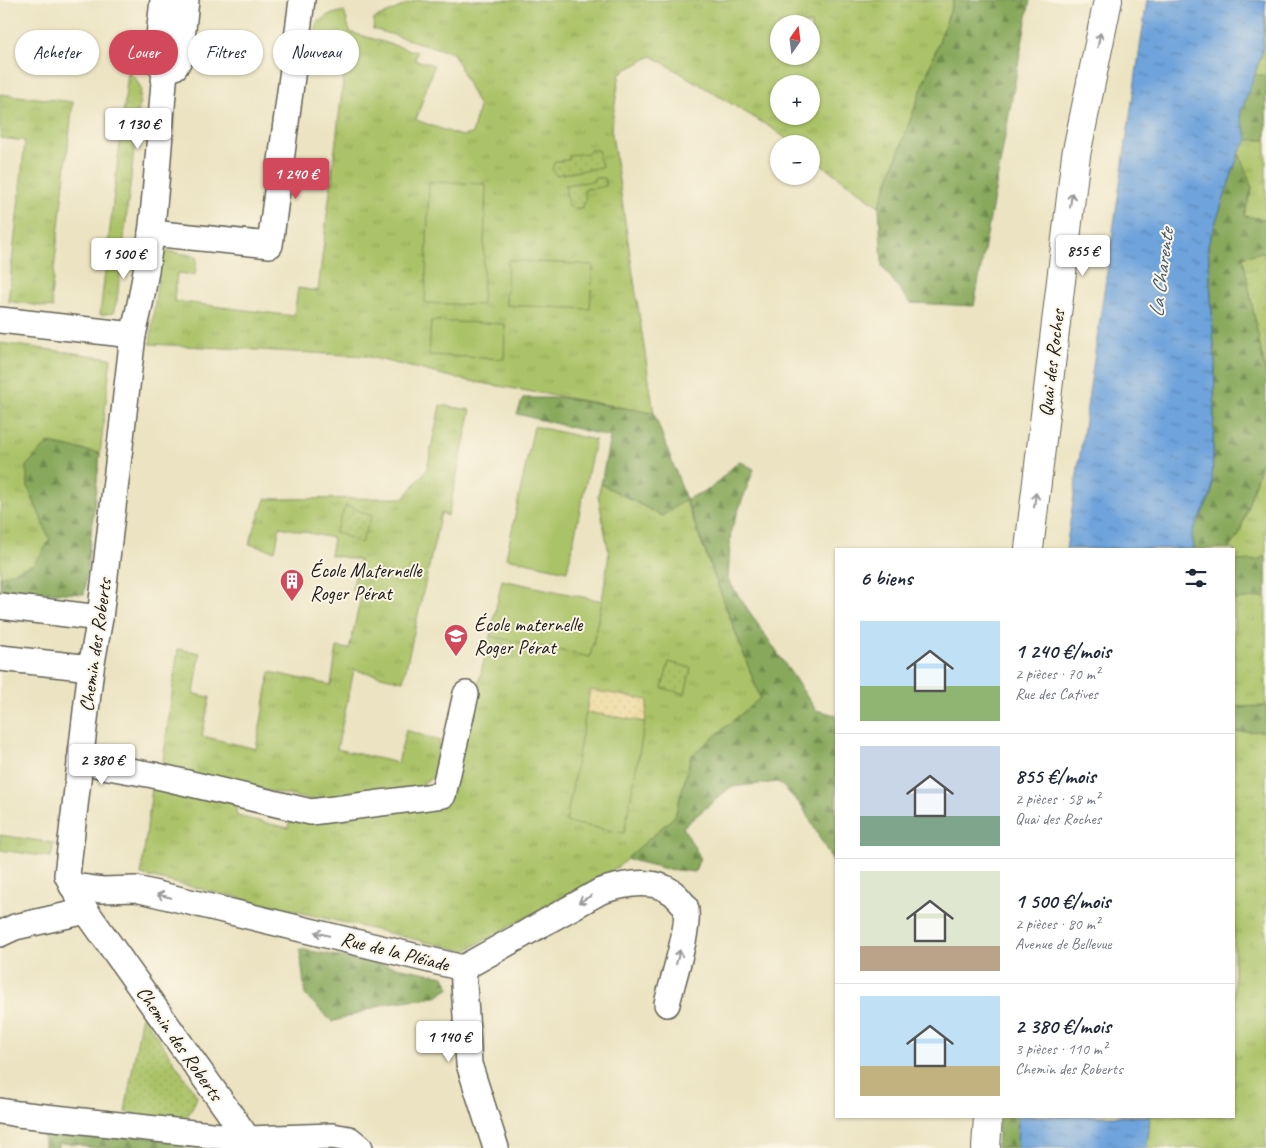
<!DOCTYPE html>
<html lang="fr">
<meta charset="utf-8">
<style>
body{margin:0;font-family:Caveat,sans-serif;background:#f6f6f7;color:#1f2937;height:100vh;display:flex;flex-direction:column;font-size:19px;white-space:nowrap}
*{box-sizing:border-box;margin:0}
p{font-size:16px;color:#747a83}
.icon{flex:none;width:28px;height:28px;fill:none;stroke:currentColor;stroke-width:2;stroke-linecap:round;stroke-linejoin:round}
.map{position:relative;flex:1;overflow:hidden}
.side{position:absolute;left:835px;top:548px;width:400px;height:570px;display:flex;flex-direction:column;background:#fff;border-radius:0px;box-shadow:0 1px 4px #0004}
.side>*{flex:none}
.guide{position:absolute;left:15px;top:30px;width:475px;height:45px;display:flex;gap:10px}
.needle{width:32px;rotate:14deg}
.tools{position:absolute;left:770px;top:15px;display:grid;gap:10px}
.tools a{display:grid;place-items:center;width:50px;height:50px;border-radius:50%;background:#fff;box-shadow:0 1px 4px #0004;font-size:25px}
.price{position:absolute;translate:-50% -42px;padding:0 11px;border-radius:5px;background:#fff;color:#222;font-size:16px;line-height:32px;filter:drop-shadow(0 1px 2px #0008)}
.price::after{content:'';position:absolute;left:50%;top:30px;width:15px;height:11px;margin-left:-8px;background:inherit;clip-path:polygon(0 0,100% 0,50% 100%)}
.price.current{background:#d1495b;color:#fff}
ul{padding:0;list-style:none}
li{display:flex;align-items:center;gap:15px;height:125px;padding:0 25px}
li+li{border-top:1px solid #e0e1e3}
li span{display:grid;place-items:center;flex:none;width:140px;height:100px;border-radius:0px;color:#555}
li>.icon{margin-inline-start:auto}
span .icon{width:60px;height:60px;fill:#fffc;stroke-width:1}
li b{font-size:21px}
h2{display:flex;justify-content:space-between;align-items:center;height:60px;padding:0 25px;font-size:21px}
.chip{padding:0 18px;border-radius:22px;background:#fff;box-shadow:0 1px 4px #0004;font-size:18px;line-height:45px}
.chip.current{background:#d1495b;color:#fff}
.map>svg:first-child{display:block}
</style>
<div class="map">
<svg width="1266" height="1148" viewBox="0 0 1266 1148">
<defs>
<pattern id="grass-tufts" width="24" height="20" patternUnits="userSpaceOnUse" patternTransform="scale(1.25)"><rect width="24" height="20" fill="#abc368"/><path d="M3 7l-1-3M5 7V3M7 7l1-3M15 17l-1-3M17 17v-4M19 17l1-3" fill="none" stroke="#93a75a"/></pattern>
<pattern id="forest-firs" width="22" height="20" patternUnits="userSpaceOnUse" patternTransform="scale(1.25)"><rect width="22" height="20" fill="#88a95c"/><path d="M5 1l3.5 6h-7zM16 11l3.5 6h-7z" fill="#6e894b"/></pattern>
<pattern id="sand-dots" width="8" height="8" patternUnits="userSpaceOnUse" patternTransform="scale(1.25)"><rect width="8" height="8" fill="#eeda9e"/><path d="M2 2h.1M6 6h.1" fill="none" stroke="#ccba88" stroke-width="1.8" stroke-linecap="round"/></pattern>
<pattern id="park-dots" width="8" height="8" patternUnits="userSpaceOnUse" patternTransform="scale(1.25)"><rect width="8" height="8" fill="#abc368"/><path d="M2 2h.1M6 6h.1" fill="none" stroke="#93a75a" stroke-width="1.8" stroke-linecap="round"/></pattern>
<pattern id="water-ripples" width="26" height="14" patternUnits="userSpaceOnUse" patternTransform="scale(1.25)"><rect width="26" height="14" fill="#6ea3db"/><path d="M2 4q2-2 4 0t4 0M15 11q2-2 4 0t4 0" fill="none" stroke="#5a84b1"/></pattern>
</defs>
<rect width="100%" height="100%" fill="#fcf5e5"/>
<filter id="ink" filterUnits="userSpaceOnUse"><feTurbulence type="fractalNoise" baseFrequency=".02" numOctaves="2"/><feDisplacementMap in="SourceGraphic" scale="10" xChannelSelector="R" yChannelSelector="G"/><feConvolveMatrix kernelMatrix="1 2 1 2 8 2 1 2 1" color-interpolation-filters="sRGB"/></filter>
<filter id="wash" filterUnits="userSpaceOnUse"><feTurbulence type="fractalNoise" baseFrequency=".0096" numOctaves="4" result="noise"/><feDisplacementMap in="SourceGraphic" scale="20" xChannelSelector="R" yChannelSelector="G"/><feGaussianBlur stdDeviation="1.12" result="paint"/><feColorMatrix in="noise" values="0 0 0 0 0 0 0 0 0 0 0 0 0 0 0 0 0 1.4 0 .05"/><feComposite in="paint" operator="in"/></filter>
<g filter="url(#wash)">
<rect width="100%" height="100%" fill="#ebe3c1"/>
<!-- grass -->
<g fill="url(#grass-tufts)" stroke="#647042" fill-rule="evenodd">
<path d="M416 0H954L879 206 811 157V144H793L773 129 652 56 620 73 611 128 654 413 464 380 365 356 150 344 160 260 166 251 197 256 195 275 177 273 174 301 294 316 298 288 318 291 348 41 320 37 315 35 317 23 328 15 344 11 350 32 417 52 415 60 434 65 416 120 461 136 472 134 479 107 453 53 373 29 374 19ZM779 24H811V56H779ZM779 84H811V116H779Z"/>
<polygon points="1266,15 1266,377 1238,235 1252,188 1239,153 1248,140 1240,115 1262,54"/>
<polygon points="128,72 136,79 141,89 117,300 113,313 100,315"/>
<polygon points="0,94 73,102 51,297 53,308 8,301 25,141 0,138"/>
<polygon points="0,343 111,358 84,594 0,581"/>
<polygon points="440,405 471,410 448,516 441,513 403,681 354,670 337,749 398,763 406,730 440,741 434,776 420,787 312,800 162,769 178,649 200,653 194,694 210,697 202,736 256,749 270,672 331,685 337,647 349,649 362,593 352,589 359,560 330,555 333,538 280,527 275,551 249,544 265,499 404,498 427,469"/>
<polygon points="1266,447 1266,1148 1147,1148 1150,1116 1234,1116 1234,549 1228,549 1239,535"/>
<polygon points="601,484 662,516 685,499 772,729 618,867 465,951 141,875 153,781 235,803 237,816 288,828 290,817 450,798 490,636 590,656 602,601 609,554 598,495"/>
<polygon points="0,835 54,843 51,857 0,850"/>
</g>
<!-- forest -->
<g fill="url(#forest-firs)" stroke="#52623c">
<polygon points="954,0 1030,0 974,306 910,303 882,266 879,206"/>
<polygon points="1254,75 1266,75 1266,140 1248,140 1240,115"/>
<polygon points="1239,153 1252,188 1244,216 1266,219 1266,254 1262,252 1243,257 1266,377 1266,447 1239,535 1228,549 1194,549 1192,533 1212,493 1215,363 1208,245"/>
<polygon points="523,398 563,398 654,413 686,499 710,489 739,461 754,469 731,530 728,580 816,710 836,715 836,867 802,806 778,782 731,787 683,827 700,857 695,872 667,869 626,859 675,816 691,756 760,698 686,499 662,516 601,484 610,437 517,414"/>
<polygon points="48,443 100,453 84,594 0,590 0,577 34,564 50,540 28,488 26,466"/>
<polygon points="1266,556 1266,597 1234,600 1234,561 1257,560"/>
<polygon points="1266,706 1266,731 1234,732 1234,707"/>
<polygon points="300,949 444,976 450,988 436,997 388,1003 332,1022 305,995"/>
<polygon points="999,1116 1019,1116 1018,1148 997,1148"/>
<polygon points="43,1122 220,1148 92,1148 77,1144 58,1143 58,1148 44,1148"/>
</g>
<!-- sand -->
<polygon fill="url(#sand-dots)" stroke="#857b5d" points="590,690 648,700 645,722 586,712"/>
<!-- park -->
<g fill="url(#park-dots)" stroke="#647042">
<polygon points="590,150 598,150 602,167 556,175 552,169 555,161 569,160 569,155 589,153"/>
<polygon points="594,178 605,178 606,186 584,190 586,201 582,208 576,209 568,206 565,185 594,181"/>
<polygon points="346,505 372,516 361,543 335,532"/>
<polygon points="669,662 691,668 685,694 662,688"/>
<path d="M142 1014 197 1096C194 1109 188 1116 178 1125L125 1112Z"/>
</g>
<!-- pitch -->
<g fill="#abc368" stroke="#647042">
<polygon points="429,182 486,184 482,305 425,303"/>
<polygon points="508,260 593,265 590,309 506,305"/>
<polygon points="431,321 505,324 504,359 429,355"/>
<polygon points="534,426 595,440 567,571 506,558"/>
<polygon points="502,580 602,601 590,657 490,636"/>
<polygon points="586,712 645,722 624,833 566,822"/>
</g>
<!-- water -->
<g fill="url(#water-ripples)" stroke="#45607c">
<polygon points="1147,0 1266,0 1262,54 1240,115 1248,140 1239,153 1208,245 1215,363 1212,493 1192,533 1194,549 1066,549"/>
<polygon points="1018,1116 1150,1116 1147,1148 1017,1148"/>
</g>
</g>
<g filter="url(#ink)">
<g fill="none" stroke-linecap="round" stroke-linejoin="round">
<defs>
<g id="street">
<path d="M163 0 157 54 159 63 165 71C157 158 155 249 133 335L100 618 91 668 67 875 86 911 248 1139 332 1136 349 1139 360 1148"/>
<polyline points="165,71 175,67 180,58 186,0"/>
<polyline points="151,233 270,245 302,0"/>
<polyline points="0,320 133,335"/>
<polyline points="0,606 100,618"/>
<polyline points="0,658 91,668"/>
<polyline points="80,760 103,766 153,775 311,812 443,795 466,694"/>
<path d="M72 886 102 890 136 889 463 968 601 891C627 883 661 876 680 900 681 902 684 904 685 906 692 923 671 985 667 1004"/>
<polyline points="0,934 15,927 86,911"/>
<polyline points="463,968 469,1064 496,1148"/>
<polyline points="0,1111 18,1114 248,1139 251,1148"/>
</g>
<g id="secondary">
<polyline points="1029,549 1076,155 1108,0"/>
<polyline points="986,1148 988,1116"/>
</g>
</defs>
<!-- street casing -->
<use href="#street" stroke="#646256" stroke-width="28"/>
<!-- secondary casing -->
<use href="#secondary" stroke="#646256" stroke-width="30"/>
<!-- street -->
<use href="#street" stroke="#fff" stroke-width="25"/>
<!-- secondary -->
<use href="#secondary" stroke="#fff" stroke-width="28"/>
</g>
<!-- one-way arrows -->
<defs><path id="oneway-shaft" d="M-6 0H5M1.5-3L5.5 0L1.5 3" fill="none" stroke-width="1.6" stroke-linecap="round" stroke-linejoin="round" transform="scale(1.25)"/></defs>
<g stroke="#999">
<use href="#oneway-shaft" transform="translate(1099 40) rotate(-79)"/>
<use href="#oneway-shaft" transform="translate(1071 200) rotate(-83)"/>
<use href="#oneway-shaft" transform="translate(1035 500) rotate(-83)"/>
<use href="#oneway-shaft" transform="translate(164 896) rotate(-166)"/>
<use href="#oneway-shaft" transform="translate(585 899) rotate(151)"/>
<use href="#oneway-shaft" transform="translate(322 934) rotate(-166)"/>
<use href="#oneway-shaft" transform="translate(678 957) rotate(-75)"/>
</g>
</g>
<!-- icons -->
<defs>
<symbol id="building-pin" viewBox="-11 -11 22 30"><path d="M0 17L-7.5 6A9.5 9.5 0 1 1 7.5 6Z" fill="#d1495b" stroke="#fcf5e5"/><path d="M-4-6H4V6H1V3H-1V6H-4ZM-2.5-4.3h1.7v1.8h-1.7ZM.8-4.3h1.7v1.8H.8ZM-2.5-1h1.7V.8h-1.7ZM.8-1h1.7V.8H.8Z" fill="#fff"/></symbol>
<symbol id="school-pin" viewBox="-11 -11 22 30"><path d="M0 17L-7.5 6A9.5 9.5 0 1 1 7.5 6Z" fill="#d1495b" stroke="#fcf5e5"/><path d="M0-5L7-2L0 1L-7-2ZM-4 1L0 2.5L4 1V4Q0 6-4 4Z" fill="#fff"/></symbol>
</defs>
<g fill-rule="evenodd">
<use href="#building-pin" x="278" y="567" width="28" height="38"/>
<use href="#school-pin" x="442" y="622" width="28" height="38"/>
</g>
<g text-anchor="middle" stroke-width="4" stroke-linejoin="round" paint-order="stroke">
<!-- street labels -->
<g font-size="20" fill="#1c1c1c" stroke="#fcf5e5">
<text transform="translate(1051 363) rotate(-83)" y="7">Quai des Roches</text>
<text transform="translate(95 645) rotate(-82)" y="7">Chemin des Roberts</text>
<text transform="translate(395 951) rotate(14)" y="7">Rue de la Pléiade</text>
<text transform="translate(180 1043) rotate(55)" y="7">Chemin des Roberts</text>
</g>
<!-- poi labels -->
<g font-size="20" fill="#1c1c1c" stroke="#fcf5e5" text-anchor="start">
<text x="310" y="577">École Maternelle<tspan x="310" dy="23">Roger Pérat</tspan></text>
<text x="474" y="631">École maternelle<tspan x="474" dy="23">Roger Pérat</tspan></text>
</g>
<!-- water labels -->
<g font-size="21" font-style="italic" fill="#415972" stroke="#fcf5e5">
<text transform="translate(1161 273) rotate(-83)" y="7">La Charente</text>
</g>
</g>
</svg>
<div class="tools">
<a><svg class="needle" viewBox="-14 -14 28 28"><path d="M0-13l5 13h-10z" fill="#e53935"/><path d="M0 13l5-13h-10z" fill="#747a83"/></svg></a>
<a>+</a>
<a>−</a>
</div>
<b class="price" style="left:138px;top:150px">1 130 €</b>
<b class="price current" style="left:296px;top:200px">1 240 €</b>
<b class="price" style="left:1083px;top:277px">855 €</b>
<b class="price" style="left:124px;top:280px">1 500 €</b>
<b class="price" style="left:102px;top:786px">2 380 €</b>
<b class="price" style="left:449px;top:1063px">1 140 €</b>
<div class="guide">
<a class="chip">Acheter</a>
<a class="chip current">Louer</a>
<a class="chip">Filtres</a>
<a class="chip">Nouveau</a>
</div>
<section class="side">
<h2>6 biens<svg class="icon" aria-label="filters" viewBox="0 0 24 24"><path d="M4 7h16M4 17h16"/><circle cx="9" cy="7" r="2"/><circle cx="15" cy="17" r="2"/></svg></h2>
<ul>
<li><span style="background:linear-gradient(#bfe0f5 65%,#8fb573 0)"><svg class="icon" aria-label="home" viewBox="0 0 24 24"><path d="M3 11l9-7 9 7M6 9v11h12V9"/></svg></span><div><b>1 240 €/mois</b><p>2 pièces · 70 m²</p><p>Rue des Catives</p></div></li>
<li><span style="background:linear-gradient(#c9d6e8 70%,#7fa58c 0)"><svg class="icon" aria-label="home" viewBox="0 0 24 24"><path d="M3 11l9-7 9 7M6 9v11h12V9"/></svg></span><div><b>855 €/mois</b><p>2 pièces · 58 m²</p><p>Quai des Roches</p></div></li>
<li><span style="background:linear-gradient(#dfe7d0 75%,#b9a48a 0)"><svg class="icon" aria-label="home" viewBox="0 0 24 24"><path d="M3 11l9-7 9 7M6 9v11h12V9"/></svg></span><div><b>1 500 €/mois</b><p>2 pièces · 80 m²</p><p>Avenue de Bellevue</p></div></li>
<li><span style="background:linear-gradient(#bfe0f5 70%,#c2b280 0)"><svg class="icon" aria-label="home" viewBox="0 0 24 24"><path d="M3 11l9-7 9 7M6 9v11h12V9"/></svg></span><div><b>2 380 €/mois</b><p>3 pièces · 110 m²</p><p>Chemin des Roberts</p></div></li>
</ul>
</section>
</div>
